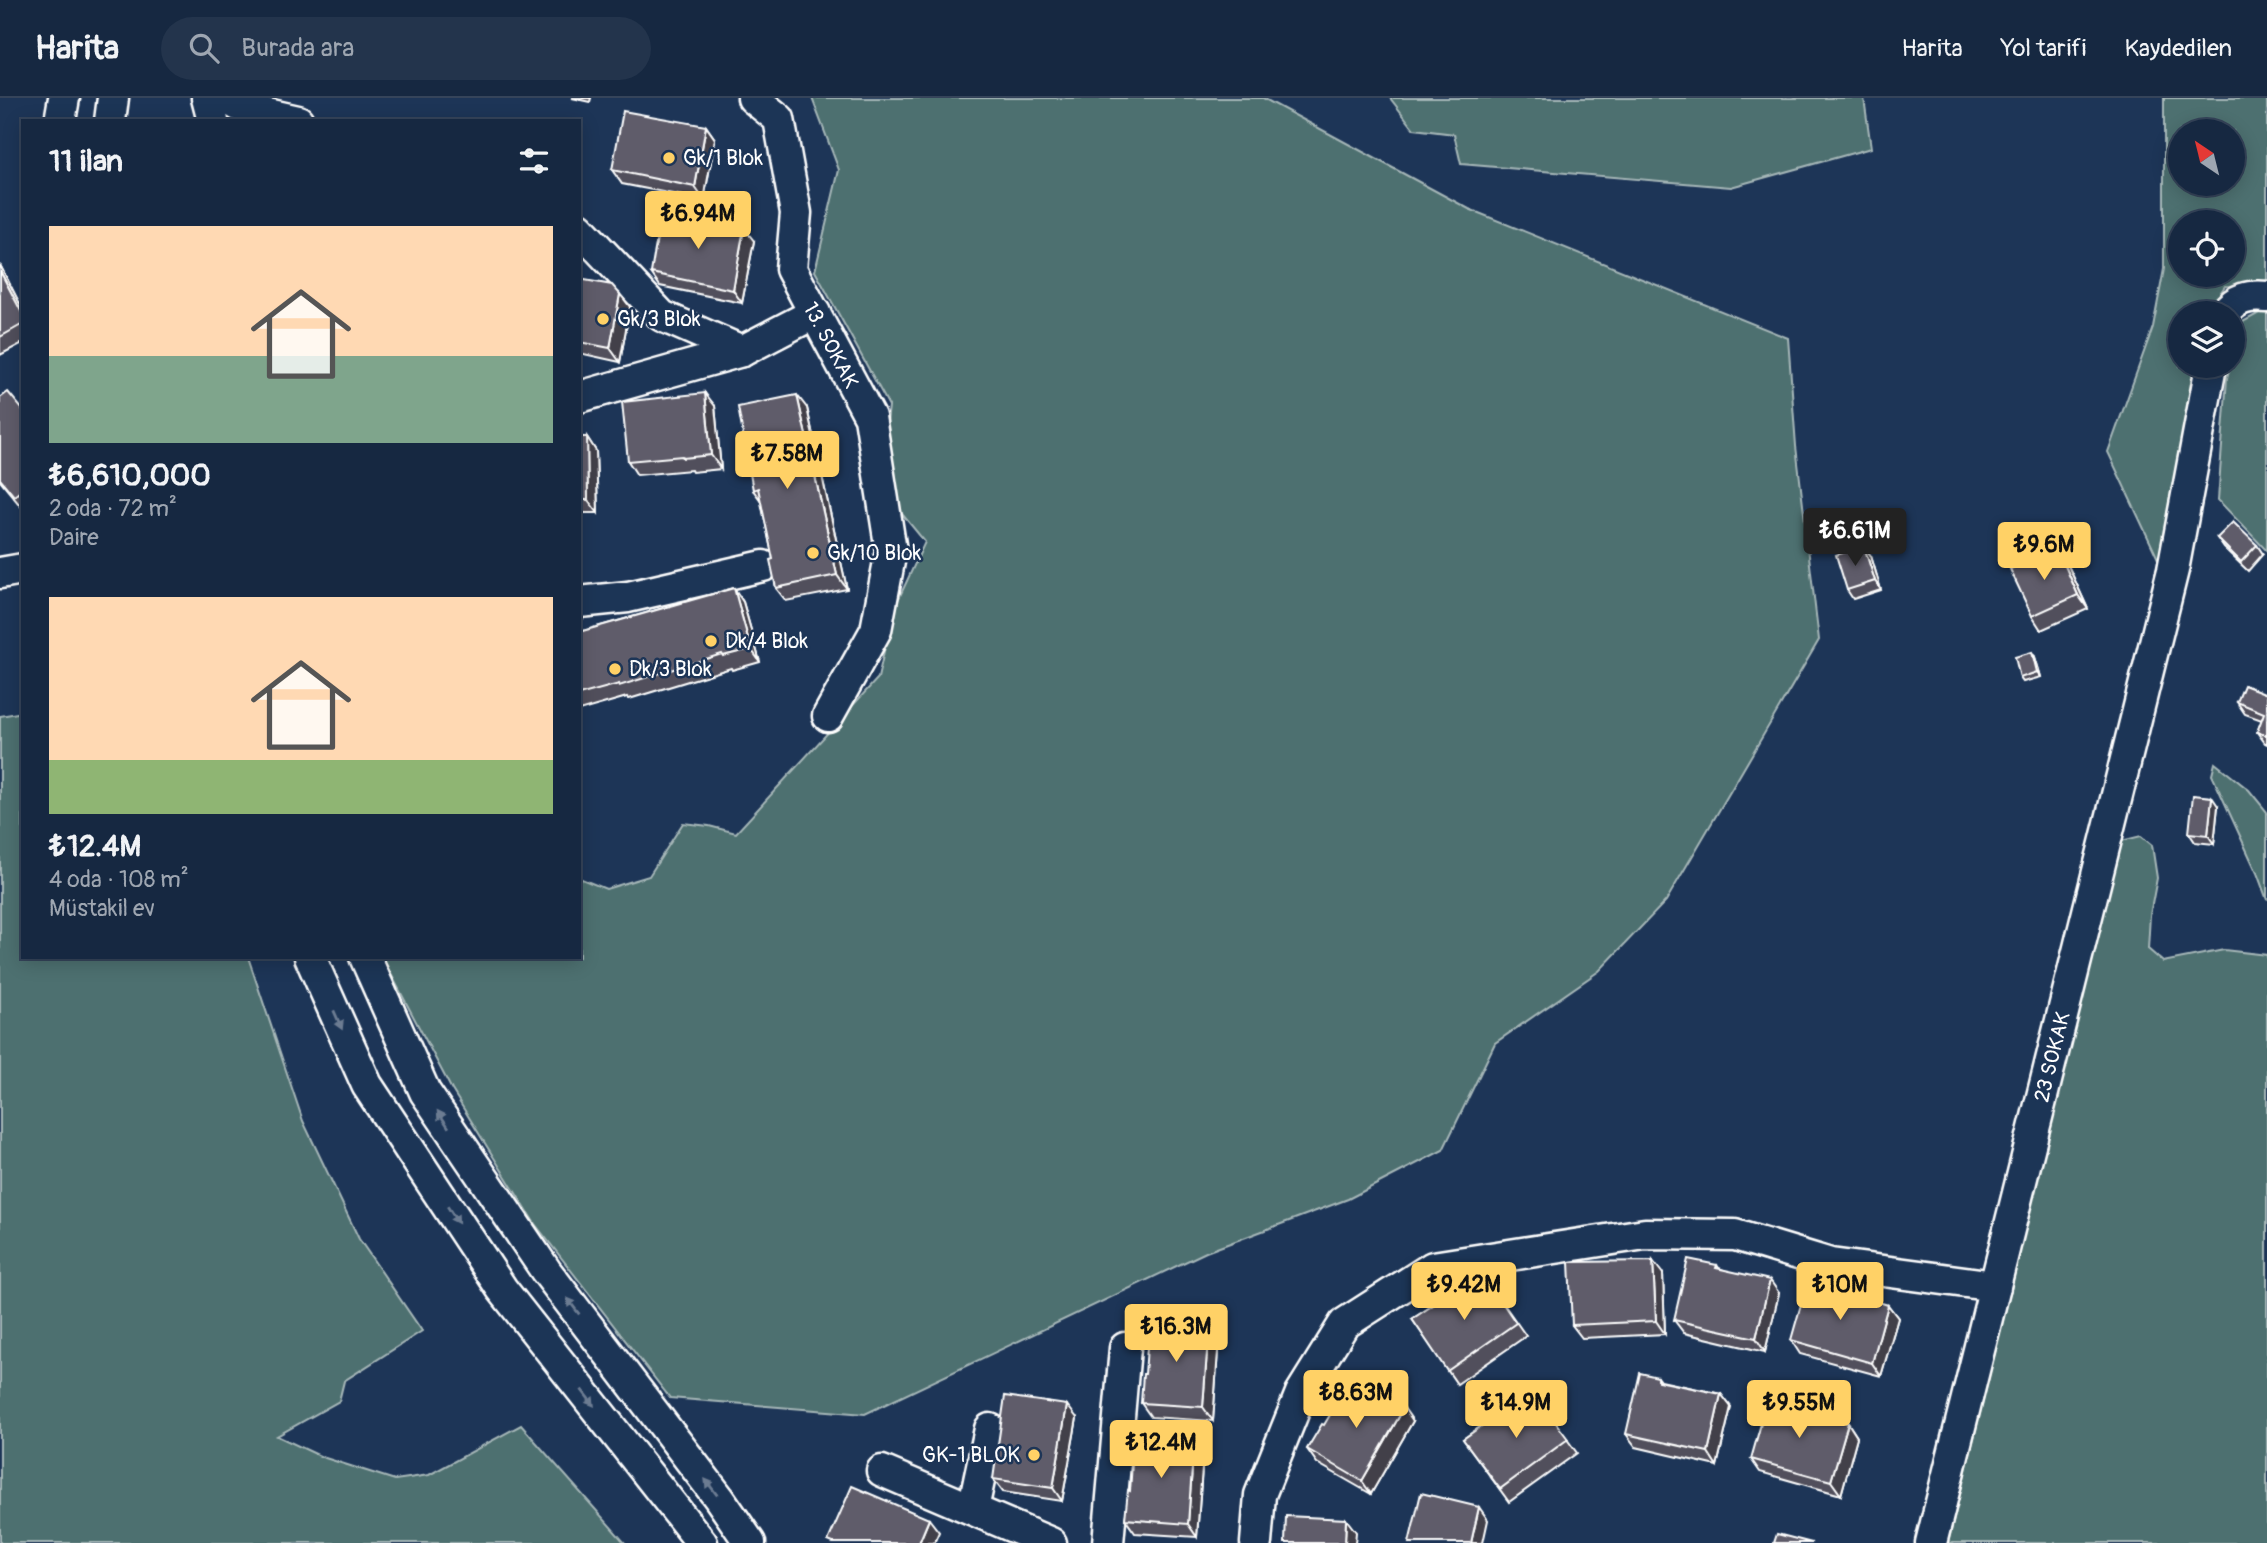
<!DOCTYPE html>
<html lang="tr">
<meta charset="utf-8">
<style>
body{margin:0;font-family:Pangolin,sans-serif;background:#23344c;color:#f1f3f6;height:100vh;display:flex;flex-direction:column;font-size:26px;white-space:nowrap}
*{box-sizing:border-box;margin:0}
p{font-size:23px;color:#9ea6b1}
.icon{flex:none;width:38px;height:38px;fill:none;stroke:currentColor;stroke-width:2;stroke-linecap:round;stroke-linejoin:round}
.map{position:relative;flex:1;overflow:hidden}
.sheet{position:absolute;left:21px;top:21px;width:560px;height:840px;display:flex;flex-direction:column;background:#162841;border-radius:0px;box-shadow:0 4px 18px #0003,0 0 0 2px #35445a}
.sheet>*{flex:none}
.needle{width:46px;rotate:325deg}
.buttons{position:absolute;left:2168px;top:21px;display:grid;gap:14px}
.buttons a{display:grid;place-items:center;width:77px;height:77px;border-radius:50%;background:#162841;box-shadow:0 4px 18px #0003,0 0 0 2px #35445a;font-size:35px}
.price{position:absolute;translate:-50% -60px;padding:0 16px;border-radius:7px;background:#ffd166;color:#111;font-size:23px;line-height:46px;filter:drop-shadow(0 2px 4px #0008)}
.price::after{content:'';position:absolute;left:50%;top:42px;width:21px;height:16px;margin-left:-10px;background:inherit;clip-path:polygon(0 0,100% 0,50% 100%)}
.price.current{background:#222;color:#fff}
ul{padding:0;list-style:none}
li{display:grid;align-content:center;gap:14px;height:371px;padding:0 28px}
li span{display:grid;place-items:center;height:217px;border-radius:0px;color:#555}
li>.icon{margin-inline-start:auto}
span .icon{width:126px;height:126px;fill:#fffc;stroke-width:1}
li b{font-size:30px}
h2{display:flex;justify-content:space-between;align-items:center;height:84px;padding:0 28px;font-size:30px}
header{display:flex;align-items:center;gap:42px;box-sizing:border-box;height:98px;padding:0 35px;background:#162841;border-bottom:2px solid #35445a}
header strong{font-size:33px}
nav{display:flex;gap:38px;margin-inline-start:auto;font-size:24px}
.search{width:490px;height:63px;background:#23344c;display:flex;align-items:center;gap:18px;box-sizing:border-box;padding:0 24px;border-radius:38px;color:#9ea6b1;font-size:26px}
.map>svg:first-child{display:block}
</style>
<header>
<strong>Harita</strong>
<div class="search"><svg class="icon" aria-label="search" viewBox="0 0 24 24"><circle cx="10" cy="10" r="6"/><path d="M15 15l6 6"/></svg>Burada ara</div>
<nav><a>Harita</a><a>Yol tarifi</a><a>Kaydedilen</a></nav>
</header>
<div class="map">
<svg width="2267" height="1445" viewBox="0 0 2267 1445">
<rect width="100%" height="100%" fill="#1d3557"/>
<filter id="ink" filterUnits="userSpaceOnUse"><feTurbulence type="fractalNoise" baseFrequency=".0143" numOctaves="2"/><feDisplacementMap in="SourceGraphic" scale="14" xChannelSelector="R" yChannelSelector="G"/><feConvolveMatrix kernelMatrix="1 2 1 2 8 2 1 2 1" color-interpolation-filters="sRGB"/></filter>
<g filter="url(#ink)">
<!-- green -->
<g fill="#4e6f70" stroke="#a6b7b8" stroke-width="2" fill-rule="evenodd">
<polygon points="812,0 1263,0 1469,111 1788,240 1796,348 1819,542 1666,803 1599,873 1495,945 1443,1052 1348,1101 1206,1154 865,1316 670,1300 535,1126 452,992 382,859 579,859 579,780 606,791 649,778 683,725 709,728 736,735 878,580 893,513 925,444 880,389 889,308 815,173 839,72"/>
<polygon points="1390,0 1864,0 1871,50 1731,89 1461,66 1454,36 1414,31"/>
<path d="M2164 0H2267V190L2225 188 2211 209 2210 215H2180V268H2200L2167 480 2108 354 2153 229 2164 171ZM2180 33H2233V86H2180ZM2180 124H2233V177H2180Z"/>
<polygon points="2261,214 2267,215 2267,453 2218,402 2227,280 2230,268 2233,268 2233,254 2239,226"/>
<polygon points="23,614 23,859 248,859 303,1023 359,1141 422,1233 344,1283 339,1303 277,1338 322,1359 395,1382 429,1377 521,1327 625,1445 0,1445 0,618"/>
<polygon points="2215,665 2249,692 2267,714 2267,802 2257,775 2212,677"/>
<polygon points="2141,738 2152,747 2157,780 2150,817 2148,851 2163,864 2224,852 2267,857 2267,1445 1948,1445 2121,743"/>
</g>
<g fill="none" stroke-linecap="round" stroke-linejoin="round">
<defs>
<g id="minor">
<polyline points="207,0 213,23"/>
<polyline points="226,0 245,11 298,23"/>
<polyline points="753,0 779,21 796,115 791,171 870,319 891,453 876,532 828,618"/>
<polyline points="60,23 64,0"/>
<polyline points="110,23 113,0"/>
<polyline points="579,130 662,218 742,253 579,299"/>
<path d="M2225 215C2236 200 2249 197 2267 199"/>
<polyline points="742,253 815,215"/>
<polyline points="0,475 23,471"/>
<polyline points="579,504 628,499 763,468"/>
<polyline points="310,859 367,987 502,1191 702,1445"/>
<polyline points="365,859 425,994 546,1173 719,1400 750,1445"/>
<polyline points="882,1373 1051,1445"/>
<polyline points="973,1411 990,1331"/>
<polyline points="1108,1445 1125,1250"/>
<polyline points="1256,1445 1260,1397 1301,1295 1344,1226 1433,1169 1645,1136 1735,1137 1831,1166 1995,1188"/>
<polyline points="1931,1445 2173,472 2211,268"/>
</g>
</defs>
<!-- minor casing -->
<use href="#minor" stroke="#fff" stroke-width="35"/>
<!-- minor -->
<use href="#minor" stroke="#1d3557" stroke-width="30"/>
</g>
<!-- wall -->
<g fill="#514f5b" stroke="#fff" stroke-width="2">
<polygon points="572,0 591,0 590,4"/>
<polygon points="706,28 715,41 704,102 622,86 612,72"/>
<polygon points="754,143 742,205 660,188 651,175"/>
<polygon points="0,167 23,212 23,245 0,257"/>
<polygon points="579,181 630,209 620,264 579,255"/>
<polygon points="0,300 23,312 23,411 0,383"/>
<polygon points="715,308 721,371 692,374 691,372 637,377 628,363"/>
<polygon points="807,310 847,491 786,503 776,490 773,461 761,403 753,392"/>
<polygon points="579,339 587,339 596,353 598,415 579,415"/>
<polygon points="2217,440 2257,447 2263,456 2248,473 2224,450"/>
<polygon points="1864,449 1871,458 1881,492 1853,501 1847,492"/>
<polygon points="2066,463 2088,511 2041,532 2032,518"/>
<polygon points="734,490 743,504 760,564 732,572 731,570 629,601 627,599 579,613 579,534"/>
<polygon points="2035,559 2041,579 2023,584 2020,580"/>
<polygon points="2267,596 2267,646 2265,645 2257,634 2262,622 2245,616 2237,604"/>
<polygon points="2218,708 2214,746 2195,744 2189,735"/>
<polygon points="1717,1167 1719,1170 1779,1195 1765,1254 1684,1235 1674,1222"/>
<polygon points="1482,1175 1526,1238 1457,1286 1412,1221"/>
<polygon points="1663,1176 1665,1236 1582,1240 1572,1227"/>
<polygon points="1888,1207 1898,1220 1881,1278 1800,1256 1791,1242"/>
<polygon points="1219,1239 1213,1323 1151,1319 1141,1305"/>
<polygon points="1658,1279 1661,1283 1721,1296 1731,1309 1717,1368 1636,1349 1626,1336"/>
<polygon points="1532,1293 1577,1355 1509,1404 1463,1341"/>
<polygon points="1077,1320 1062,1403 1003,1394 993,1381"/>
<polygon points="1413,1323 1371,1396 1317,1365 1307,1351 1324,1327"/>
<polygon points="1848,1325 1857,1339 1841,1397 1760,1374 1751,1361"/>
<polygon points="1194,1342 1203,1356 1197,1439 1135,1435 1125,1421 1130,1393"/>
</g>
<!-- shaded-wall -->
<g fill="#42404a" stroke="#fff" stroke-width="2">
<polygon points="706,28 715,41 704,102 695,89"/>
<polygon points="744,130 754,143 742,205 733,192"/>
<polygon points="0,167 23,212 23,217 0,173"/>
<polygon points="620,196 630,209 620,264 610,250"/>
<polygon points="705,295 715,308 721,371 711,357"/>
<polygon points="797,297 807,310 847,491 837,477"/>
<polygon points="587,339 596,353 598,415 588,402"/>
<polygon points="1864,449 1871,458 1881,492 1875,483"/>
<polygon points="2057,450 2066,463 2088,511 2078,497"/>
<polygon points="734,490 743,504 760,564 751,551"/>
<polygon points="2032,554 2035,559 2041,579 2037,574"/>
<polygon points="2212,699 2218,708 2214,746 2208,737"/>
<polygon points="1653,1163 1663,1176 1665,1236 1656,1223"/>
<polygon points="1770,1182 1779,1195 1765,1254 1756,1240"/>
<polygon points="1888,1207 1898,1220 1881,1278 1872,1265"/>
<polygon points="1209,1226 1219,1239 1213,1323 1203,1309"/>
<polygon points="1721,1296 1731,1309 1717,1368 1708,1354"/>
<polygon points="1067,1307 1077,1320 1062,1403 1053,1390"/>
<polygon points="1404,1310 1413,1323 1371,1396 1362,1383"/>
<polygon points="1848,1325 1857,1339 1841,1397 1831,1383"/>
<polygon points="1194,1342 1203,1356 1197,1439 1188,1426"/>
<polygon points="1479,1409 1488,1422 1483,1445 1471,1445"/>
<polygon points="929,1421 939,1434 934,1445 919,1445"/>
<polygon points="1346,1421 1356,1434 1355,1445 1345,1445"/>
</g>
<!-- building -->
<g fill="#5e5c6a" stroke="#fff" stroke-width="2">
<polygon points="623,13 706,28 695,89 612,72"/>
<polygon points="661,116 744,130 733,192 651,175"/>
<polygon points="0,173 23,217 23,226 0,239"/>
<polygon points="579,181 612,187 620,196 610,250 579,244"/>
<polygon points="8,294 23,312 23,391 14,398 0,381 0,300"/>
<polygon points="705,295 711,357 683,360 682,358 628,363 622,304"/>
<polygon points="797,297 837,477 776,490 770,462 773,461 758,390 753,392 738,309"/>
<polygon points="579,339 587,339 588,402 579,402"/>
<polygon points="2233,424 2257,447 2241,464 2217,440"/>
<polygon points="1864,449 1875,483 1847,492 1836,457"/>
<polygon points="2057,450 2078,497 2032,518 2010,471"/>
<polygon points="734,490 751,551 723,558 722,556 619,588 619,586 579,597 579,534"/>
<polygon points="2032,554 2037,574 2020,580 2015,559"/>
<polygon points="2244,587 2267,596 2267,638 2257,634 2264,615 2237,604"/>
<polygon points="2193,697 2212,699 2208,737 2189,735"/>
<polygon points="1688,1161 1717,1167 1716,1170 1770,1182 1756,1240 1674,1222"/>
<polygon points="1653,1163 1656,1223 1572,1227 1569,1164"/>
<polygon points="1482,1175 1516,1225 1447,1273 1412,1221"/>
<polygon points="1808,1182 1888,1207 1872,1265 1791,1242"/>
<polygon points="1149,1222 1209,1226 1203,1309 1141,1305 1143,1276 1145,1276"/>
<polygon points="1640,1275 1658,1279 1658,1283 1721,1296 1708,1354 1626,1336"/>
<polygon points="1352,1280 1404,1310 1362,1383 1307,1351 1322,1326 1324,1327"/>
<polygon points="1532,1293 1568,1341 1500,1391 1463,1341"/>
<polygon points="1005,1298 1067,1307 1053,1390 993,1381"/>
<polygon points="1768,1301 1848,1325 1831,1383 1751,1361"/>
<polygon points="1134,1338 1194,1342 1188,1426 1125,1421 1128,1392 1130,1393"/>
<polygon points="852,1388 929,1421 919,1445 833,1445 828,1443"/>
<polygon points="1421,1395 1479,1409 1471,1445 1409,1445"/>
<polygon points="1286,1418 1346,1421 1345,1445 1285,1445"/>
<polygon points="1777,1436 1812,1445 1774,1445"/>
</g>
<!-- one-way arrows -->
<defs><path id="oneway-solid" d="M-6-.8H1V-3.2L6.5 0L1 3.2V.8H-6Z" transform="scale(1.75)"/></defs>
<g fill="#6c7c92">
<use href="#oneway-solid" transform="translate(338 922) rotate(66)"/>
<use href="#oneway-solid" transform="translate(443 1021) rotate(-124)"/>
<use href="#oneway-solid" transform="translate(453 1117) rotate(57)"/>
<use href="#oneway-solid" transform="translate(573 1208) rotate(-127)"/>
<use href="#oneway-solid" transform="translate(588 1300) rotate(52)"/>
<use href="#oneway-solid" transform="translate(711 1389) rotate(-127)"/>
</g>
</g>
<!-- markers -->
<g fill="#ffd166" stroke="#1d3557" stroke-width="2.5">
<circle cx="669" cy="60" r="7"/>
<circle cx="603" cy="221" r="7"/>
<circle cx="813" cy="455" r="7"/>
<circle cx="711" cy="543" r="7"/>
<circle cx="615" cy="571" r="7"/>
<circle cx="1034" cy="1357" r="7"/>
</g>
<g text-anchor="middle" stroke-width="5" stroke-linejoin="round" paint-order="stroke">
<!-- poi labels -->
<g font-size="21" fill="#fff" stroke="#1d3557" text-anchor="start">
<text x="683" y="67">Gk/1 Blok</text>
<text x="617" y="228">Gk/3 Blok</text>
<text x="827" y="462">Gk/10 Blok</text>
<text x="725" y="550">Dk/4 Blok</text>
<text x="629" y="578">Dk/3 Blok</text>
<text x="1020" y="1364" text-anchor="end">GK-1 BLOK</text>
</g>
<!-- street labels -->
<g font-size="21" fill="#fff" stroke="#1d3557">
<text transform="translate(831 247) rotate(62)" y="7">13. SOKAK</text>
<text transform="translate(2052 959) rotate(-76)" y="7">23 SOKAK</text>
</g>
</g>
</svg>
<div class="buttons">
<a><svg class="needle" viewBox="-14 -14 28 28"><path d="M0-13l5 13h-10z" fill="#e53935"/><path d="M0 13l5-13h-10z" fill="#9ea6b1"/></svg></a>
<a><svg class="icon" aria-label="locate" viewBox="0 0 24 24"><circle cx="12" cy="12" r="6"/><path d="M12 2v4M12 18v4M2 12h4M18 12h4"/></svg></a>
<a><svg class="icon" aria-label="layers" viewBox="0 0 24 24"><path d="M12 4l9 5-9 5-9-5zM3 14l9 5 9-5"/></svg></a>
</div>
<b class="price" style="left:698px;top:153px">₺6.94M</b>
<b class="price" style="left:787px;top:393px">₺7.58M</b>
<b class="price current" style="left:1855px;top:470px">₺6.61M</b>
<b class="price" style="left:2044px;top:484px">₺9.6M</b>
<b class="price" style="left:1464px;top:1224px">₺9.42M</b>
<b class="price" style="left:1840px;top:1224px">₺10M</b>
<b class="price" style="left:1176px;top:1266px">₺16.3M</b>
<b class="price" style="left:1356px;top:1332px">₺8.63M</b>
<b class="price" style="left:1516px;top:1342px">₺14.9M</b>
<b class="price" style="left:1799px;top:1342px">₺9.55M</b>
<b class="price" style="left:1161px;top:1382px">₺12.4M</b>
<section class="sheet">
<h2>11 ilan<svg class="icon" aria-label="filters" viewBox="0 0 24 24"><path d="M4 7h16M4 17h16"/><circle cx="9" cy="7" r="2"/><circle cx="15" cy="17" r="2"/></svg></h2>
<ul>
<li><span style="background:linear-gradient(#ffd9b3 60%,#7fa58c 0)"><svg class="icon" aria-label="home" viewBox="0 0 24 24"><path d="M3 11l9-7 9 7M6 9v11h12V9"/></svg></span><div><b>₺6,610,000</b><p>2 oda · 72 m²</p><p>Daire</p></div></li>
<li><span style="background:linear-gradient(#ffd9b3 75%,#8fb573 0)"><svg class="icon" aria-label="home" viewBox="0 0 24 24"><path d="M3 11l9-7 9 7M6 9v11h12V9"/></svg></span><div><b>₺12.4M</b><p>4 oda · 108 m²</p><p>Müstakil ev</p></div></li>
</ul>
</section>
</div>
